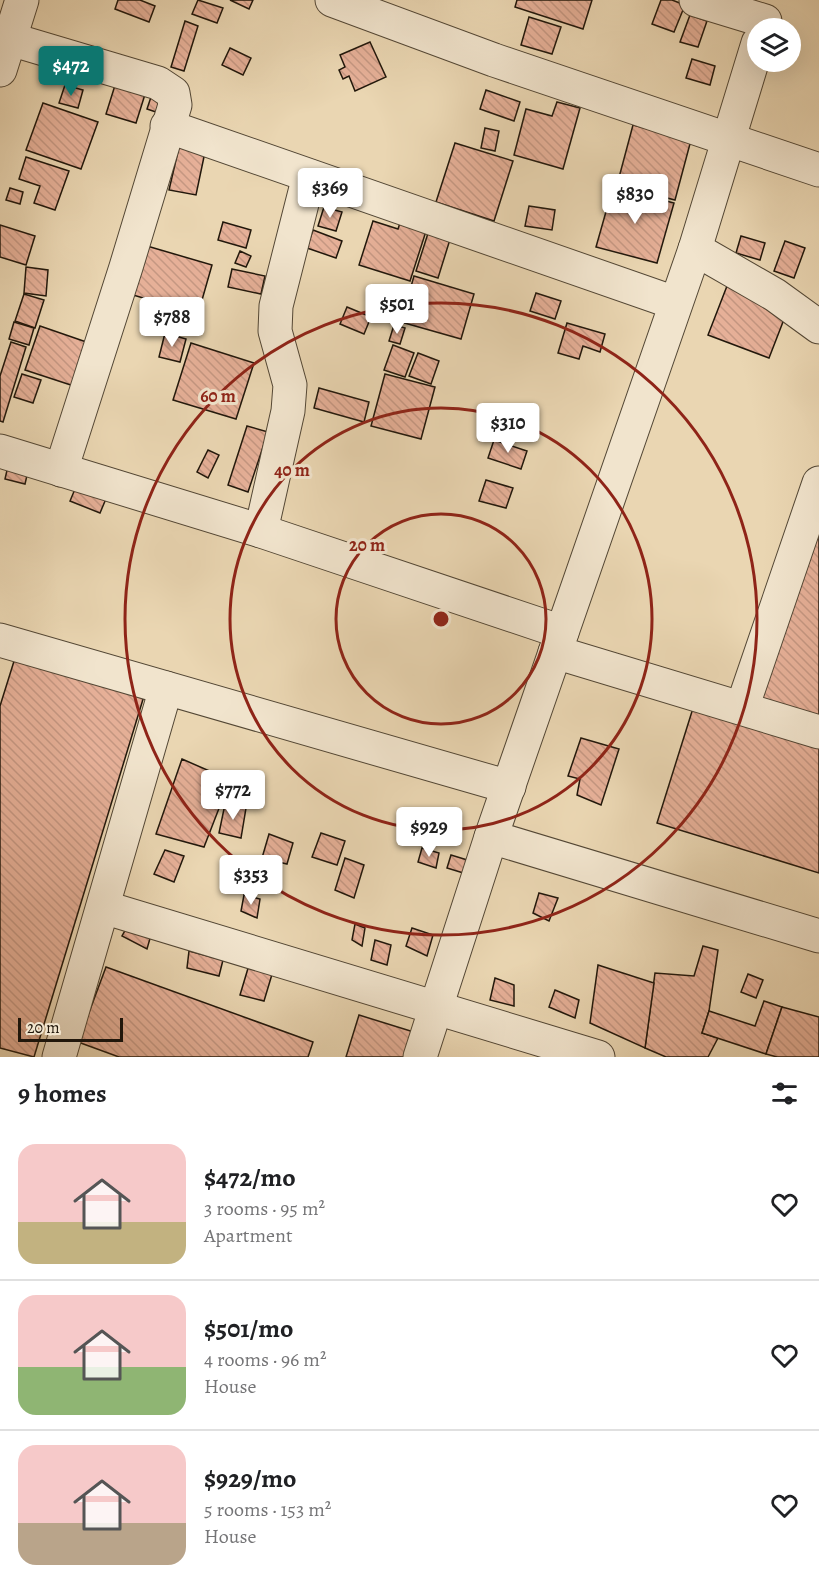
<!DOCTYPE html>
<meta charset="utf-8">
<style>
body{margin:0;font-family:Alegreya,serif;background:#f2f2f2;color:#202124;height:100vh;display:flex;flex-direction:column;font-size:22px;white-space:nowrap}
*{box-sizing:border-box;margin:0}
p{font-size:20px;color:#757577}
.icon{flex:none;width:33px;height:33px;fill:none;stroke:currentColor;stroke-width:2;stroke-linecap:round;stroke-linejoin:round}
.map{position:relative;height:1057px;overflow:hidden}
.sheet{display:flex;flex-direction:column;background:#fff;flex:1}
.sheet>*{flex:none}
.fabs{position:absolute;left:747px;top:18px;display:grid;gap:12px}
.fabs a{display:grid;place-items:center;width:54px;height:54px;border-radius:50%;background:#fff;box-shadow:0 6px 24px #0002;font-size:30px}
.scale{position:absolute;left:18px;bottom:15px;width:105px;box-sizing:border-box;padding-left:6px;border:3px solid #21170b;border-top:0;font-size:16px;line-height:21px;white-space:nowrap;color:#21170b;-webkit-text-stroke:4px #f1e4cd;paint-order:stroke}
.price{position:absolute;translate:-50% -51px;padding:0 14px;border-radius:6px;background:#fff;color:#222;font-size:20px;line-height:39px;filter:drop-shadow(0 2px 3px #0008)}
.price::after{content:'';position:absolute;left:50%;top:36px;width:18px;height:14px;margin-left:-9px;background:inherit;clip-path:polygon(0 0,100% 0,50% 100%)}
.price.on{background:#0f766e;color:#fff}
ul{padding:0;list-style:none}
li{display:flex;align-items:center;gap:18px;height:150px;padding:0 18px}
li+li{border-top:2px solid #e0e0e0}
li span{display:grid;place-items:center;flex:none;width:168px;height:120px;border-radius:18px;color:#555}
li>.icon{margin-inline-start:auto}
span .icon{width:72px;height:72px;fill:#fffc;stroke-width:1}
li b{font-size:26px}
h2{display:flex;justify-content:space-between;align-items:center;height:72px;padding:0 18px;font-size:26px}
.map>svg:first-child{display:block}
</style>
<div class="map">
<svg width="819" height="1057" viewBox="0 0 819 1057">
<defs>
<pattern id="building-back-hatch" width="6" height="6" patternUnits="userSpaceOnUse" patternTransform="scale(1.5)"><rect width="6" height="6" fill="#e6b098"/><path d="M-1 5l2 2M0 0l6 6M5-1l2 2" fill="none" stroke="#c59782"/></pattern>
</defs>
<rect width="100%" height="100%" fill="#ead6b2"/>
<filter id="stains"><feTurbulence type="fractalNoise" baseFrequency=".00333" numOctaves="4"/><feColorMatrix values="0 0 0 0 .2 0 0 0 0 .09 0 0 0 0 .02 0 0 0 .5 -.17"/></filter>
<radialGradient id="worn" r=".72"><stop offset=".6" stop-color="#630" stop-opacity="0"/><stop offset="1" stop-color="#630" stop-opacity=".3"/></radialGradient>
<!-- building -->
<g fill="url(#building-back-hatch)" stroke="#21170b" stroke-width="1.5">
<polygon points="118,0 140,0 155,6 149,22 115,9"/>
<polygon points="198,0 223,8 217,23 192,14"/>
<polygon points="230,0 253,0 249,9"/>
<polygon points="517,0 592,0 583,29 515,7"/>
<polygon points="661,0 672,0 685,5 674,32 652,24"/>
<polygon points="690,15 707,21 698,47 680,42"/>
<polygon points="529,17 561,27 552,54 521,45"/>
<polygon points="185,21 198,26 184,71 171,67"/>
<polygon points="370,42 386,77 355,91 349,76 343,79 339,70 345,67 340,55"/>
<polygon points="230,48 251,58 243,75 222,65"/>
<polygon points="692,59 715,66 710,85 686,78"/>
<polygon points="117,79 147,88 136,123 106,114"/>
<polygon points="65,85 83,90 78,108 59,103"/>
<polygon points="486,90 520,102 514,121 480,109"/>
<polygon points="153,91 165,95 159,113 147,109"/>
<polygon points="557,102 580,108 563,169 514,155 526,109 552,116"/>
<polygon points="43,103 98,122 81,169 26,150"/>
<polygon points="633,125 691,140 675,200 617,185"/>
<polygon points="485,128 499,131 495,151 481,148"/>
<polygon points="455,143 513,161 494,221 436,202"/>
<polygon points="179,147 205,152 196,195 169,190"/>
<polygon points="26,157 69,171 55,210 34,203 40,186 19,179"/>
<polygon points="613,187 674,203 657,263 596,247"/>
<polygon points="10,188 23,192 20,204 6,200"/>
<polygon points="529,206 555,210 552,230 525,226"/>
<polygon points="324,207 342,212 336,231 318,226"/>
<polygon points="402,217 428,225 410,281 359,265 373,221 398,229"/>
<polygon points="223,222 251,230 246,248 218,240"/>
<polygon points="0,225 35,236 26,265 0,257"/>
<polygon points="430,227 452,233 438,278 416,271"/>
<polygon points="313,230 342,241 336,258 307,248"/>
<polygon points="741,236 765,243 760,260 736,253"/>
<polygon points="785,241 805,248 794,278 774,271"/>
<polygon points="147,246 212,265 198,314 133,295"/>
<polygon points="240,251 251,256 246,267 235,263"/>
<polygon points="26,267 48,270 46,296 24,293"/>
<polygon points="232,269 265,276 261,294 228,287"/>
<polygon points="414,276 474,294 461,339 401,322"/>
<polygon points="727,286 788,309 769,358 708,335"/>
<polygon points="536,293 561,301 555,319 530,311"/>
<polygon points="24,294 44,300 35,328 15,321"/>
<polygon points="347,307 371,317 364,334 340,324"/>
<polygon points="14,322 34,328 29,345 9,339"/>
<polygon points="567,323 605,334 600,352 583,346 579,359 558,353"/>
<polygon points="394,325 405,328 400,344 389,341"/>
<polygon points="40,326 95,345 80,388 25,370"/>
<polygon points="165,333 186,339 180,362 159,357"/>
<polygon points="11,342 26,347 3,422 0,421 0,376"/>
<polygon points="191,343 254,363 236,419 173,400"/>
<polygon points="393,345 414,353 405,377 384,370"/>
<polygon points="418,353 439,361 431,384 409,376"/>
<polygon points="22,374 41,380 33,403 14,397"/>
<polygon points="385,374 435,387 421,439 371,426"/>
<polygon points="319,388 369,402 364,422 314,408"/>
<polygon points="247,426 268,432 248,492 228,485"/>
<polygon points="494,440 527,451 521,469 488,458"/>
<polygon points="208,450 219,455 208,478 197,472"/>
<polygon points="8,466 28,471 25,484 5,479"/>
<polygon points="486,480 513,488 506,508 479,501"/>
<polygon points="78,482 108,494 100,513 70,501"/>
<polygon points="819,529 819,726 756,704"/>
<polygon points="15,658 144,696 34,1057 0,1048 0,706"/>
<polygon points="694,705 819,744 819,873 657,823"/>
<polygon points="581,738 619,749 601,805 577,795 580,779 568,776"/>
<polygon points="182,759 230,780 204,847 156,834"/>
<polygon points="225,804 246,808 241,838 219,833"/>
<polygon points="321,833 345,841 337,865 312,857"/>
<polygon points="269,834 293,843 287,864 262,858"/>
<polygon points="422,848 439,853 436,868 418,862"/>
<polygon points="165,850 184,856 174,882 154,874"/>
<polygon points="451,855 474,862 470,875 447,868"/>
<polygon points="345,858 364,865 354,898 335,890"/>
<polygon points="258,874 274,879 272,892 257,887"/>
<polygon points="539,893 558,898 549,921 533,913"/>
<polygon points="244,895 260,899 257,918 241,911"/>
<polygon points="131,920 153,928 147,949 122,936"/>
<polygon points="355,924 365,928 362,946 352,940"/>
<polygon points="412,928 433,935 427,956 406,946"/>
<polygon points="375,940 391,945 387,965 371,960"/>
<polygon points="703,946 718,950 709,1011 702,1033 718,1038 708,1057 666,1057 645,1048 655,973 694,976"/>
<polygon points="189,951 223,960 219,976 187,968"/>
<polygon points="249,965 273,971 264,1001 240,995"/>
<polygon points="598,965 654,983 645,1048 590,1023"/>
<polygon points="106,967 313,1042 308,1057 119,1057 78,1042"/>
<polygon points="748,974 763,980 756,998 741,992"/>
<polygon points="495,978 514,985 514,1006 490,1000"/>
<polygon points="555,990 579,1000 575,1018 549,1007"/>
<polygon points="764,1001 782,1007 766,1054 702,1033 709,1011 755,1026"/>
<polygon points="782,1007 819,1017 819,1057 777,1057 766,1054"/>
<polygon points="359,1015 417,1033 409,1057 346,1057"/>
</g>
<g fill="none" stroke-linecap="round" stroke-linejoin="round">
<defs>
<g id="minor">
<polyline points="332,0 494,60 819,170"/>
<polyline points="696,0 765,21"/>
<polyline points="10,39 158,83 173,93 175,105 126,267 61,470"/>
<polyline points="0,70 22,0"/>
<polyline points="167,126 675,303"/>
<polyline points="695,249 775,295 819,327"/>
<polyline points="0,451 261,531 562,632"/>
<polyline points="261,531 288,411 290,385 275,331 276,306 309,176"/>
<polyline points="0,640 509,787"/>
<polyline points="555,652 819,732"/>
<polyline points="742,708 819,483"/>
<polyline points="491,837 819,936"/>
<polyline points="103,907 598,1057"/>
<polyline points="59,1057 166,688"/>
<polyline points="420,1057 491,837 695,249 758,43"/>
</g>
</defs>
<!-- minor casing -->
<use href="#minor" stroke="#534735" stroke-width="35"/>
<!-- minor -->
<use href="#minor" stroke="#f1e4cd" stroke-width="33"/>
</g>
<!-- distance rings -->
<g fill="none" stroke="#8f2418" stroke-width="3">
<circle cx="441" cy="619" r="105"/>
<circle cx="441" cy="619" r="211"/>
<circle cx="441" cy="619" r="316"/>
</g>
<circle cx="441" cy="619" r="9" fill="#8f2418" stroke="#f1e4cd" stroke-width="3"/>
<g font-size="18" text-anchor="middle" font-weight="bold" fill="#8f2418" stroke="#f1e4cd" stroke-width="6" stroke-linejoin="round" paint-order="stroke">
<text x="218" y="402">60 m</text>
<text x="292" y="476">40 m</text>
<text x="367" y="551">20 m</text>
</g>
<rect width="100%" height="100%" filter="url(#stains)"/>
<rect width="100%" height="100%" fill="url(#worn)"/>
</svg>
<div class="fabs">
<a><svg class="icon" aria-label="layers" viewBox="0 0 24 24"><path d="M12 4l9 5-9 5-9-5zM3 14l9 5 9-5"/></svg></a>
</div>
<div class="scale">20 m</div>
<b class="price on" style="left:71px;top:97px">$472</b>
<b class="price" style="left:330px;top:219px">$369</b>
<b class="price" style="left:635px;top:225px">$830</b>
<b class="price" style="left:397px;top:335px">$501</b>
<b class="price" style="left:172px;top:348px">$788</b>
<b class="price" style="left:508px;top:454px">$310</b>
<b class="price" style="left:233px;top:821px">$772</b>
<b class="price" style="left:429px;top:858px">$929</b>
<b class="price" style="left:251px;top:906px">$353</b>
</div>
<section class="sheet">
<h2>9 homes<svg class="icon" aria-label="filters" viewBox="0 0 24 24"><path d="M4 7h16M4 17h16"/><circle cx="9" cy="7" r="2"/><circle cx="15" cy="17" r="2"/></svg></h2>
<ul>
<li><span style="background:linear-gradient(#f6c9c9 65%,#c2b280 0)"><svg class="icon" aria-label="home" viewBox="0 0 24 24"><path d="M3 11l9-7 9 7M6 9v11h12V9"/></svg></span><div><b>$472/mo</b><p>3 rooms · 95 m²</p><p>Apartment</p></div><svg class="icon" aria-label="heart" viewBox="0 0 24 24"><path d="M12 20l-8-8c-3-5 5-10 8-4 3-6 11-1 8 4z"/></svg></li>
<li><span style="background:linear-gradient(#f6c9c9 60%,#8fb573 0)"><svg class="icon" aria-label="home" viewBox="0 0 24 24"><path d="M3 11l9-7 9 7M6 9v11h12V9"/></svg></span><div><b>$501/mo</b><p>4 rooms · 96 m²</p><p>House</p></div><svg class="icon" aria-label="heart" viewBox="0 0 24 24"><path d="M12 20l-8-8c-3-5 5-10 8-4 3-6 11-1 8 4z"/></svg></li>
<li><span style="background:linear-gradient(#f6c9c9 65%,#b9a48a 0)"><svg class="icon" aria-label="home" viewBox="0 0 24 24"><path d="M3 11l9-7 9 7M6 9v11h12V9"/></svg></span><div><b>$929/mo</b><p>5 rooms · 153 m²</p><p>House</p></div><svg class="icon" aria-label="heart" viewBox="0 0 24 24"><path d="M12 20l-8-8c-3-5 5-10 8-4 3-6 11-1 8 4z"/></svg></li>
</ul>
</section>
